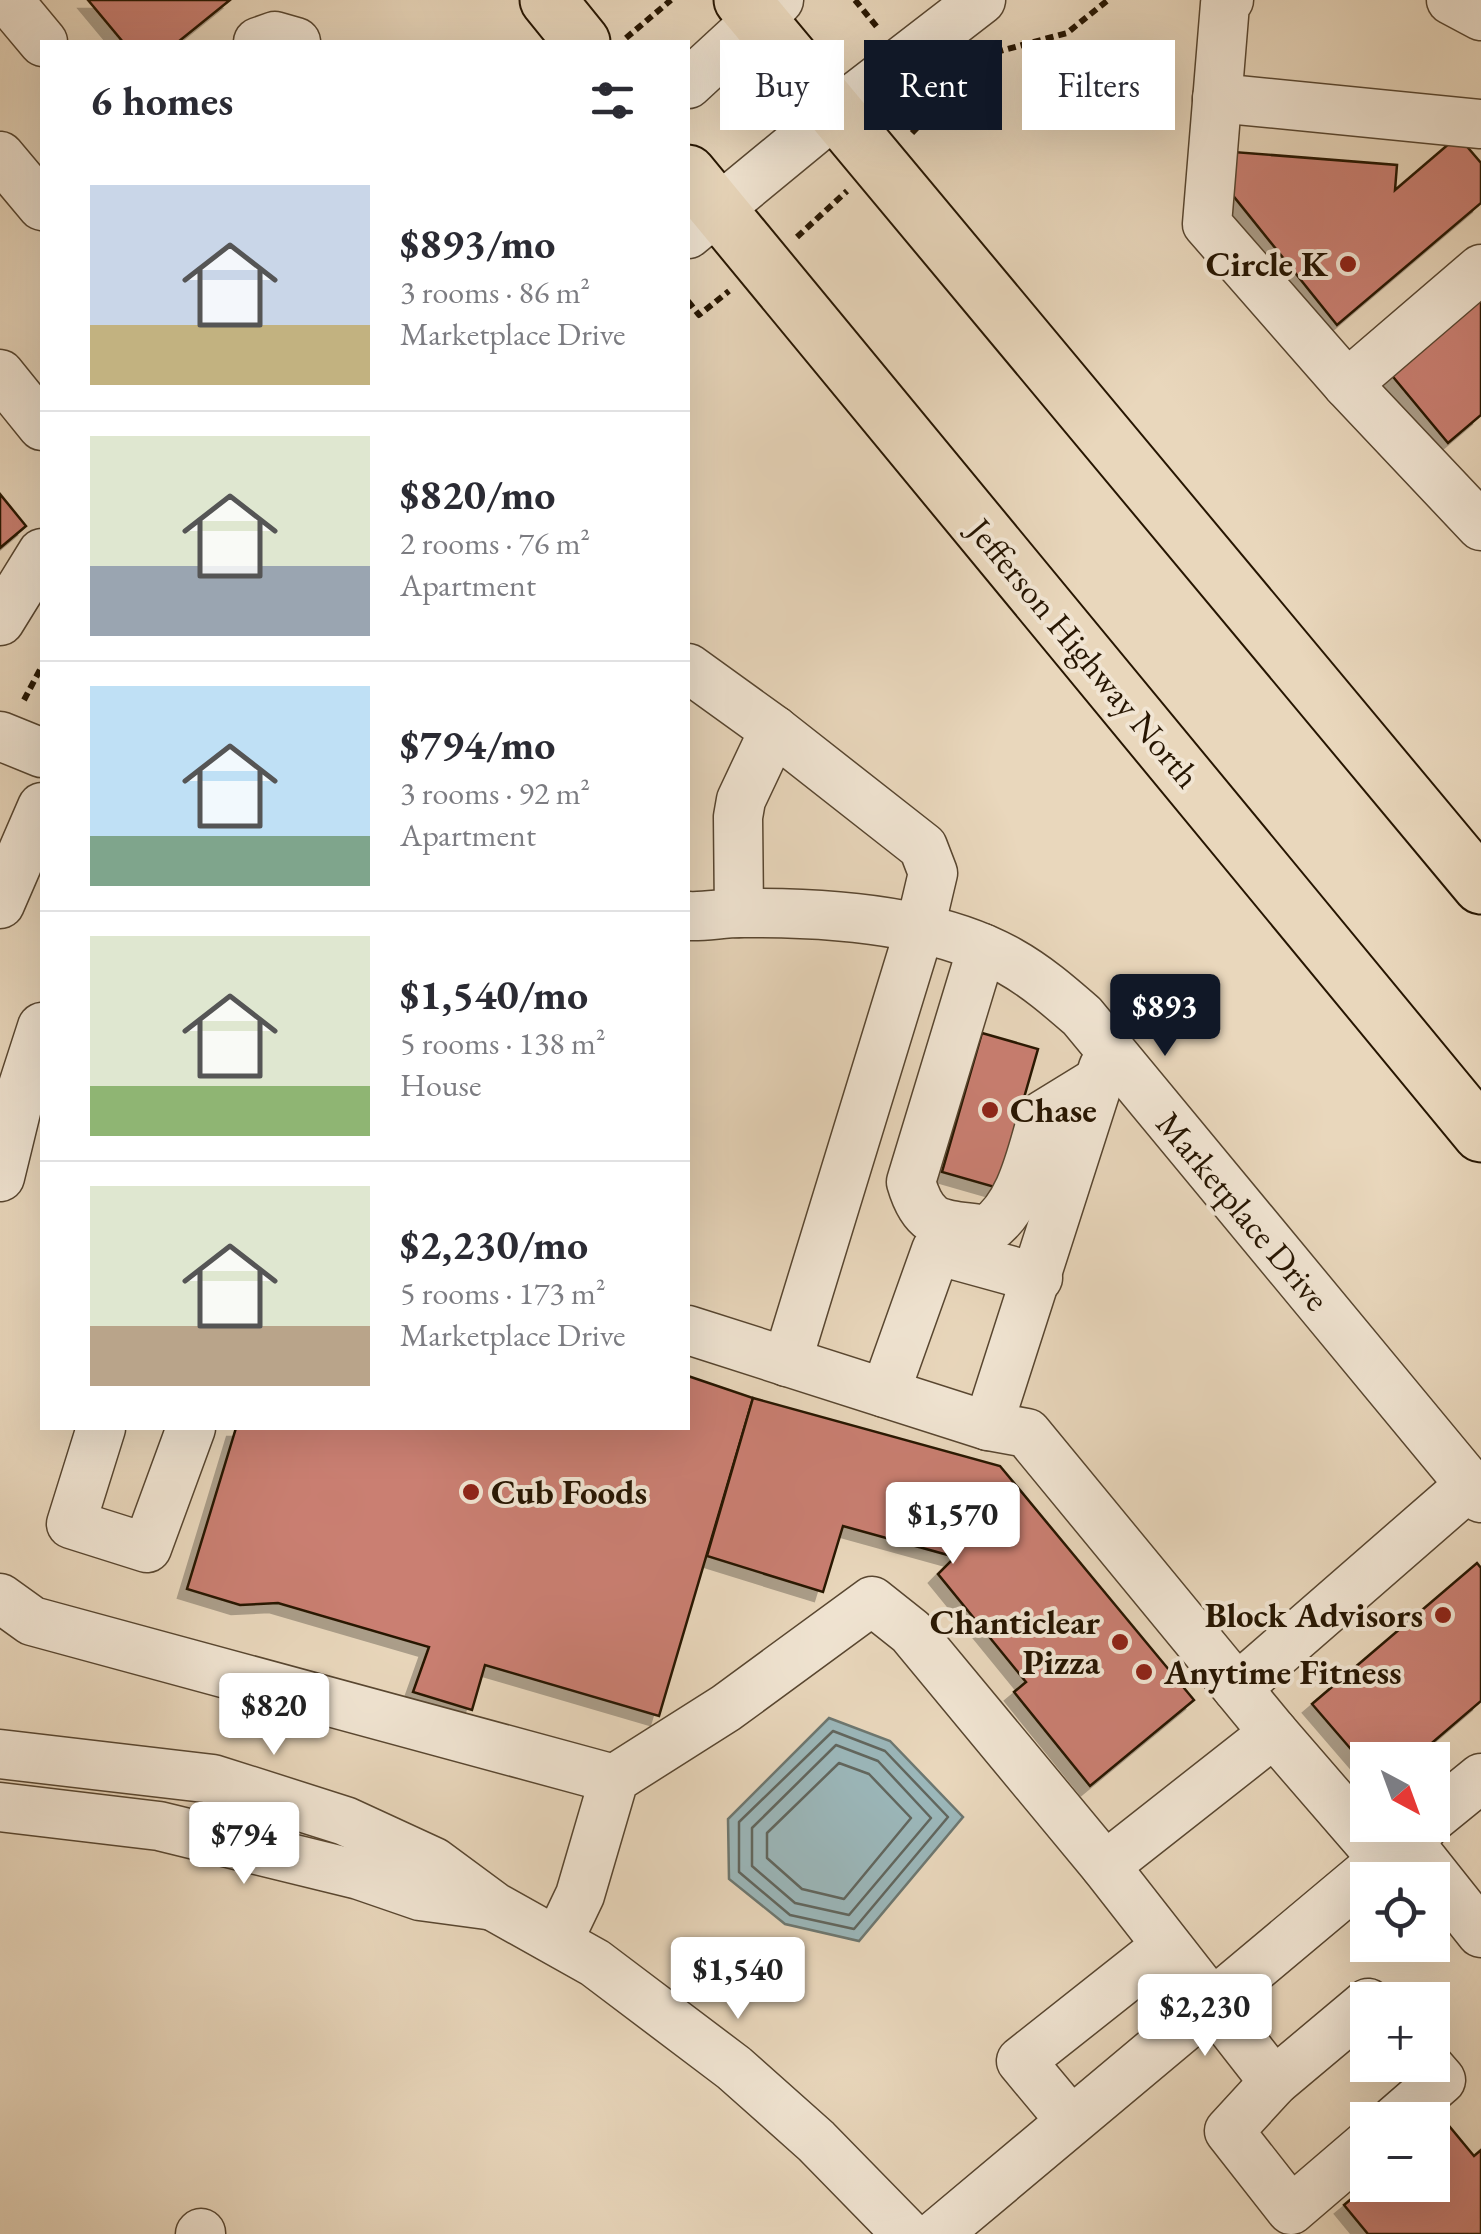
<!DOCTYPE html>
<meta charset="utf-8">
<style>
body{margin:0;font-family:"EB Garamond",serif;background:#f7f7f7;color:#2b2b33;height:100vh;display:flex;flex-direction:column;font-size:38px;white-space:nowrap}
*{box-sizing:border-box;margin:0}
p{font-size:32px;color:#7c7c81}
.icon{flex:none;width:55px;height:55px;fill:none;stroke:currentColor;stroke-width:2;stroke-linecap:round;stroke-linejoin:round}
.map{position:relative;flex:1;overflow:hidden}
.side{position:absolute;left:40px;top:40px;width:650px;height:1390px;display:flex;flex-direction:column;background:#fff;border-radius:0px;box-shadow:0 10px 40px #0002}
.side>*{flex:none}
.top-card{position:absolute;left:720px;top:40px;width:610px;height:90px;display:flex;gap:20px}
.needle{width:65px;rotate:139deg}
.controls{position:absolute;left:1350px;top:1742px;display:grid;gap:20px}
.controls a{display:grid;place-items:center;width:100px;height:100px;border-radius:0px;background:#fff;box-shadow:0 10px 40px #0002;font-size:50px}
.price{position:absolute;translate:-50% -85px;padding:0 22px;border-radius:10px;background:#fff;color:#222;font-size:32px;line-height:65px;filter:drop-shadow(0 2px 5px #0008)}
.price::after{content:'';position:absolute;left:50%;top:60px;width:30px;height:22px;margin-left:-15px;background:inherit;clip-path:polygon(0 0,100% 0,50% 100%)}
.price.selected{background:#111827;color:#fff}
ul{padding:0;list-style:none}
li{display:flex;align-items:center;gap:30px;height:250px;padding:0 50px}
li+li{border-top:2px solid #e1e1e2}
li span{display:grid;place-items:center;flex:none;width:280px;height:200px;border-radius:0px;color:#555}
li>.icon{margin-inline-start:auto}
span .icon{width:120px;height:120px;fill:#fffc;stroke-width:1}
li b{font-size:42px}
h2{display:flex;justify-content:space-between;align-items:center;height:120px;padding:0 50px;font-size:42px}
.tag{padding:0 35px;border-radius:0px;background:#fff;box-shadow:0 10px 40px #0002;font-size:35px;line-height:90px}
.tag.selected{background:#111827;color:#fff}
.map>svg:first-child{display:block}
</style>
<div class="map">
<svg width="1481" height="2234" viewBox="0 0 1481 2234">
<defs>
<filter id="shadow"><feDropShadow dx="-9" dy="9" stdDeviation="0" flood-color="#0004"/></filter>
</defs>
<rect width="100%" height="100%" fill="#e9d7bc"/>
<filter id="stains"><feTurbulence type="fractalNoise" baseFrequency=".002" numOctaves="4"/><feColorMatrix values="0 0 0 0 .2 0 0 0 0 .09 0 0 0 0 .02 0 0 0 .5 -.17"/></filter>
<radialGradient id="worn" r=".72"><stop offset=".6" stop-color="#630" stop-opacity="0"/><stop offset="1" stop-color="#630" stop-opacity=".3"/></radialGradient>
<!-- water -->
<polygon fill="#9bb7ba" stroke="#6d7770" stroke-width="2.5" points="829,1718 890,1741 963,1817 859,1941 785,1924 729,1879 728,1819"/>
<g fill="none" stroke-linecap="round" stroke-linejoin="round">
<!-- shore -->
<g stroke="#61665e" stroke-width="2.5">
<polygon points="833,1731 885,1751 948,1817 854,1929 790,1915 739,1872 739,1822"/>
<polygon points="836,1745 878,1761 931,1818 849,1915 795,1903 752,1866 752,1828"/>
<polygon points="839,1763 869,1774 911,1818 844,1899 802,1889 767,1858 767,1833"/>
</g>
</g>
<!-- building -->
<g fill="#ca7f72" stroke="#271602" stroke-width="2.5" filter="url(#shadow)">
<polygon points="88,0 230,0 178,42 123,42"/>
<polygon points="1458,136 1481,163 1481,203 1337,325 1231,193 1234,152 1397,165 1395,190"/>
<polygon points="1481,295 1481,415 1448,443 1389,372"/>
<polygon points="0,494 26,526 0,548"/>
<polygon points="982,1033 1038,1049 998,1188 942,1172"/>
<polygon points="688,1376 753,1398 659,1716 485,1665 472,1710 413,1692 429,1647 278,1603 240,1605 187,1589 236,1428 688,1428"/>
<polygon points="753,1398 1000,1466 1194,1700 1090,1786 1014,1692 1026,1682 938,1574 955,1557 843,1526 823,1592 707,1556"/>
<polygon points="1477,1563 1481,1568 1481,1701 1412,1760 1368,1760 1368,1769 1312,1704"/>
<polygon points="1445,2121 1474,2156 1481,2150 1481,2234 1368,2234 1344,2205 1368,2185 1432,2185 1432,2132"/>
</g>
<g fill="none" stroke-linecap="round" stroke-linejoin="round">
<defs>
<g id="minor">
<polyline points="8,0 43,42"/>
<polyline points="1229,0 1225,4 1207,224 1347,384 1481,526"/>
<polyline points="1451,0 1481,16"/>
<polyline points="258,42 275,36 296,42"/>
<polyline points="688,84 779,0"/>
<polyline points="1217,98 1481,124"/>
<polyline points="0,156 42,206"/>
<polyline points="688,234 836,112 981,0"/>
<polyline points="0,374 42,426"/>
<polyline points="1347,384 1481,269"/>
<polyline points="0,621 42,553"/>
<polyline points="688,668 774,730 923,847 933,873 920,928 787,1362"/>
<polyline points="0,736 42,753"/>
<polyline points="0,904 42,807"/>
<polyline points="739,913 738,817 741,800 774,730"/>
<path d="M688 916C705 917 723 913 741 913 824 912 935 919 1009 961 1036 976 1059 996 1082 1016L1481 1498"/>
<path d="M982 948 911 1182C925 1230 943 1223 987 1230 1022 1206 1031 1154 1043 1115L1100 1080"/>
<polyline points="0,1177 20,1095 42,1027"/>
<polyline points="688,1330 988,1426 1027,1433 1274,1733 1384,1860"/>
<polyline points="885,1393 936,1250 1038,1278"/>
<polyline points="988,1426 1103,1068"/>
<polyline points="101,1428 71,1524 147,1548 191,1428"/>
<polyline points="0,1598 32,1621 614,1779"/>
<polyline points="1237,1688 1470,1485"/>
<polyline points="0,1754 213,1779 345,1821 434,1862 495,1907 595,1963 734,2068 816,2141 907,2234"/>
<polyline points="0,1807 159,1826 359,1875 420,1896 487,1905"/>
<polyline points="1432,1818 1481,1778"/>
<polyline points="1407,1840 1481,1933"/>
<polyline points="1105,1866 1274,1733"/>
<polyline points="558,1941 580,1895 614,1779 726,1708 872,1601 911,1632 1105,1866 1274,2082"/>
<polyline points="1368,2003 1274,2082 1229,2131 1291,2210 1368,2144"/>
<polyline points="1395,2120 1441,2080 1428,2065"/>
<polyline points="1071,2121 1021,2061 1165,1947"/>
<polyline points="200,2234 201,2233"/>
<polyline points="937,2234 1425,1825"/>
</g>
<g id="highway">
<polyline points="548,0 582,42"/>
<polyline points="742,0 1481,886"/>
<polyline points="688,173 1481,1134"/>
</g>
</defs>
<!-- minor casing -->
<use href="#minor" stroke="#584630" stroke-width="51"/>
<!-- highway casing -->
<use href="#highway" stroke="#271602" stroke-width="59"/>
<!-- path -->
<g stroke="#271602" stroke-width="6" stroke-dasharray="8 5" stroke-linecap="butt">
<polyline points="855,0 877,27"/>
<polyline points="626,38 671,0"/>
<polyline points="912,133 989,54 1067,33 1108,0"/>
<polyline points="797,237 847,191"/>
<polyline points="688,301 699,315 729,291"/>
<polyline points="24,700 42,666"/>
</g>
<!-- minor -->
<use href="#minor" stroke="#f1e5d3" stroke-width="48"/>
<!-- highway -->
<use href="#highway" stroke="#e9d7bc" stroke-width="55"/>
</g>
<!-- markers -->
<g fill="#8f2418" stroke="#f1e5d3" stroke-width="4">
<circle cx="1348" cy="264" r="10"/>
<circle cx="990" cy="1110" r="10"/>
<circle cx="471" cy="1492" r="10"/>
<circle cx="1443" cy="1615" r="10"/>
<circle cx="1120" cy="1642" r="10"/>
<circle cx="1144" cy="1672" r="10"/>
</g>
<g text-anchor="middle" stroke-width="8" stroke-linejoin="round" paint-order="stroke">
<!-- poi labels -->
<g font-size="35" font-weight="bold" fill="#271602" stroke="#f1e5d3" text-anchor="end">
<text x="1328" y="276">Circle K</text>
<text x="1010" y="1122" text-anchor="start">Chase</text>
<text x="491" y="1504" text-anchor="start">Cub Foods</text>
<text x="1423" y="1627">Block Advisors</text>
<text x="1100" y="1634">Chanticlear<tspan x="1100" dy="40">Pizza</tspan></text>
<text x="1164" y="1684" text-anchor="start">Anytime Fitness</text>
</g>
<!-- street labels -->
<g font-size="35" fill="#271602" stroke="#f1e5d3">
<text transform="translate(1084 653) rotate(50)" y="12">Jefferson Highway North</text>
<text transform="translate(1243 1211) rotate(50)" y="12">Marketplace Drive</text>
</g>
</g>
<rect width="100%" height="100%" filter="url(#stains)"/>
<rect width="100%" height="100%" fill="url(#worn)"/>
</svg>
<div class="controls">
<a><svg class="needle" viewBox="-14 -14 28 28"><path d="M0-13l5 13h-10z" fill="#e53935"/><path d="M0 13l5-13h-10z" fill="#7c7c81"/></svg></a>
<a><svg class="icon" aria-label="locate" viewBox="0 0 24 24"><circle cx="12" cy="12" r="6"/><path d="M12 2v4M12 18v4M2 12h4M18 12h4"/></svg></a>
<a>+</a>
<a>−</a>
</div>
<b class="price selected" style="left:1165px;top:1059px">$893</b>
<b class="price" style="left:953px;top:1567px">$1,570</b>
<b class="price" style="left:274px;top:1758px">$820</b>
<b class="price" style="left:244px;top:1887px">$794</b>
<b class="price" style="left:738px;top:2022px">$1,540</b>
<b class="price" style="left:1205px;top:2059px">$2,230</b>
<div class="top-card">
<a class="tag">Buy</a>
<a class="tag selected">Rent</a>
<a class="tag">Filters</a>
</div>
<section class="side">
<h2>6 homes<svg class="icon" aria-label="filters" viewBox="0 0 24 24"><path d="M4 7h16M4 17h16"/><circle cx="9" cy="7" r="2"/><circle cx="15" cy="17" r="2"/></svg></h2>
<ul>
<li><span style="background:linear-gradient(#c9d6e8 70%,#c2b280 0)"><svg class="icon" aria-label="home" viewBox="0 0 24 24"><path d="M3 11l9-7 9 7M6 9v11h12V9"/></svg></span><div><b>$893/mo</b><p>3 rooms · 86 m²</p><p>Marketplace Drive</p></div></li>
<li><span style="background:linear-gradient(#dfe7d0 65%,#9aa5b1 0)"><svg class="icon" aria-label="home" viewBox="0 0 24 24"><path d="M3 11l9-7 9 7M6 9v11h12V9"/></svg></span><div><b>$820/mo</b><p>2 rooms · 76 m²</p><p>Apartment</p></div></li>
<li><span style="background:linear-gradient(#bfe0f5 75%,#7fa58c 0)"><svg class="icon" aria-label="home" viewBox="0 0 24 24"><path d="M3 11l9-7 9 7M6 9v11h12V9"/></svg></span><div><b>$794/mo</b><p>3 rooms · 92 m²</p><p>Apartment</p></div></li>
<li><span style="background:linear-gradient(#dfe7d0 75%,#8fb573 0)"><svg class="icon" aria-label="home" viewBox="0 0 24 24"><path d="M3 11l9-7 9 7M6 9v11h12V9"/></svg></span><div><b>$1,540/mo</b><p>5 rooms · 138 m²</p><p>House</p></div></li>
<li><span style="background:linear-gradient(#dfe7d0 70%,#b9a48a 0)"><svg class="icon" aria-label="home" viewBox="0 0 24 24"><path d="M3 11l9-7 9 7M6 9v11h12V9"/></svg></span><div><b>$2,230/mo</b><p>5 rooms · 173 m²</p><p>Marketplace Drive</p></div></li>
</ul>
</section>
</div>
